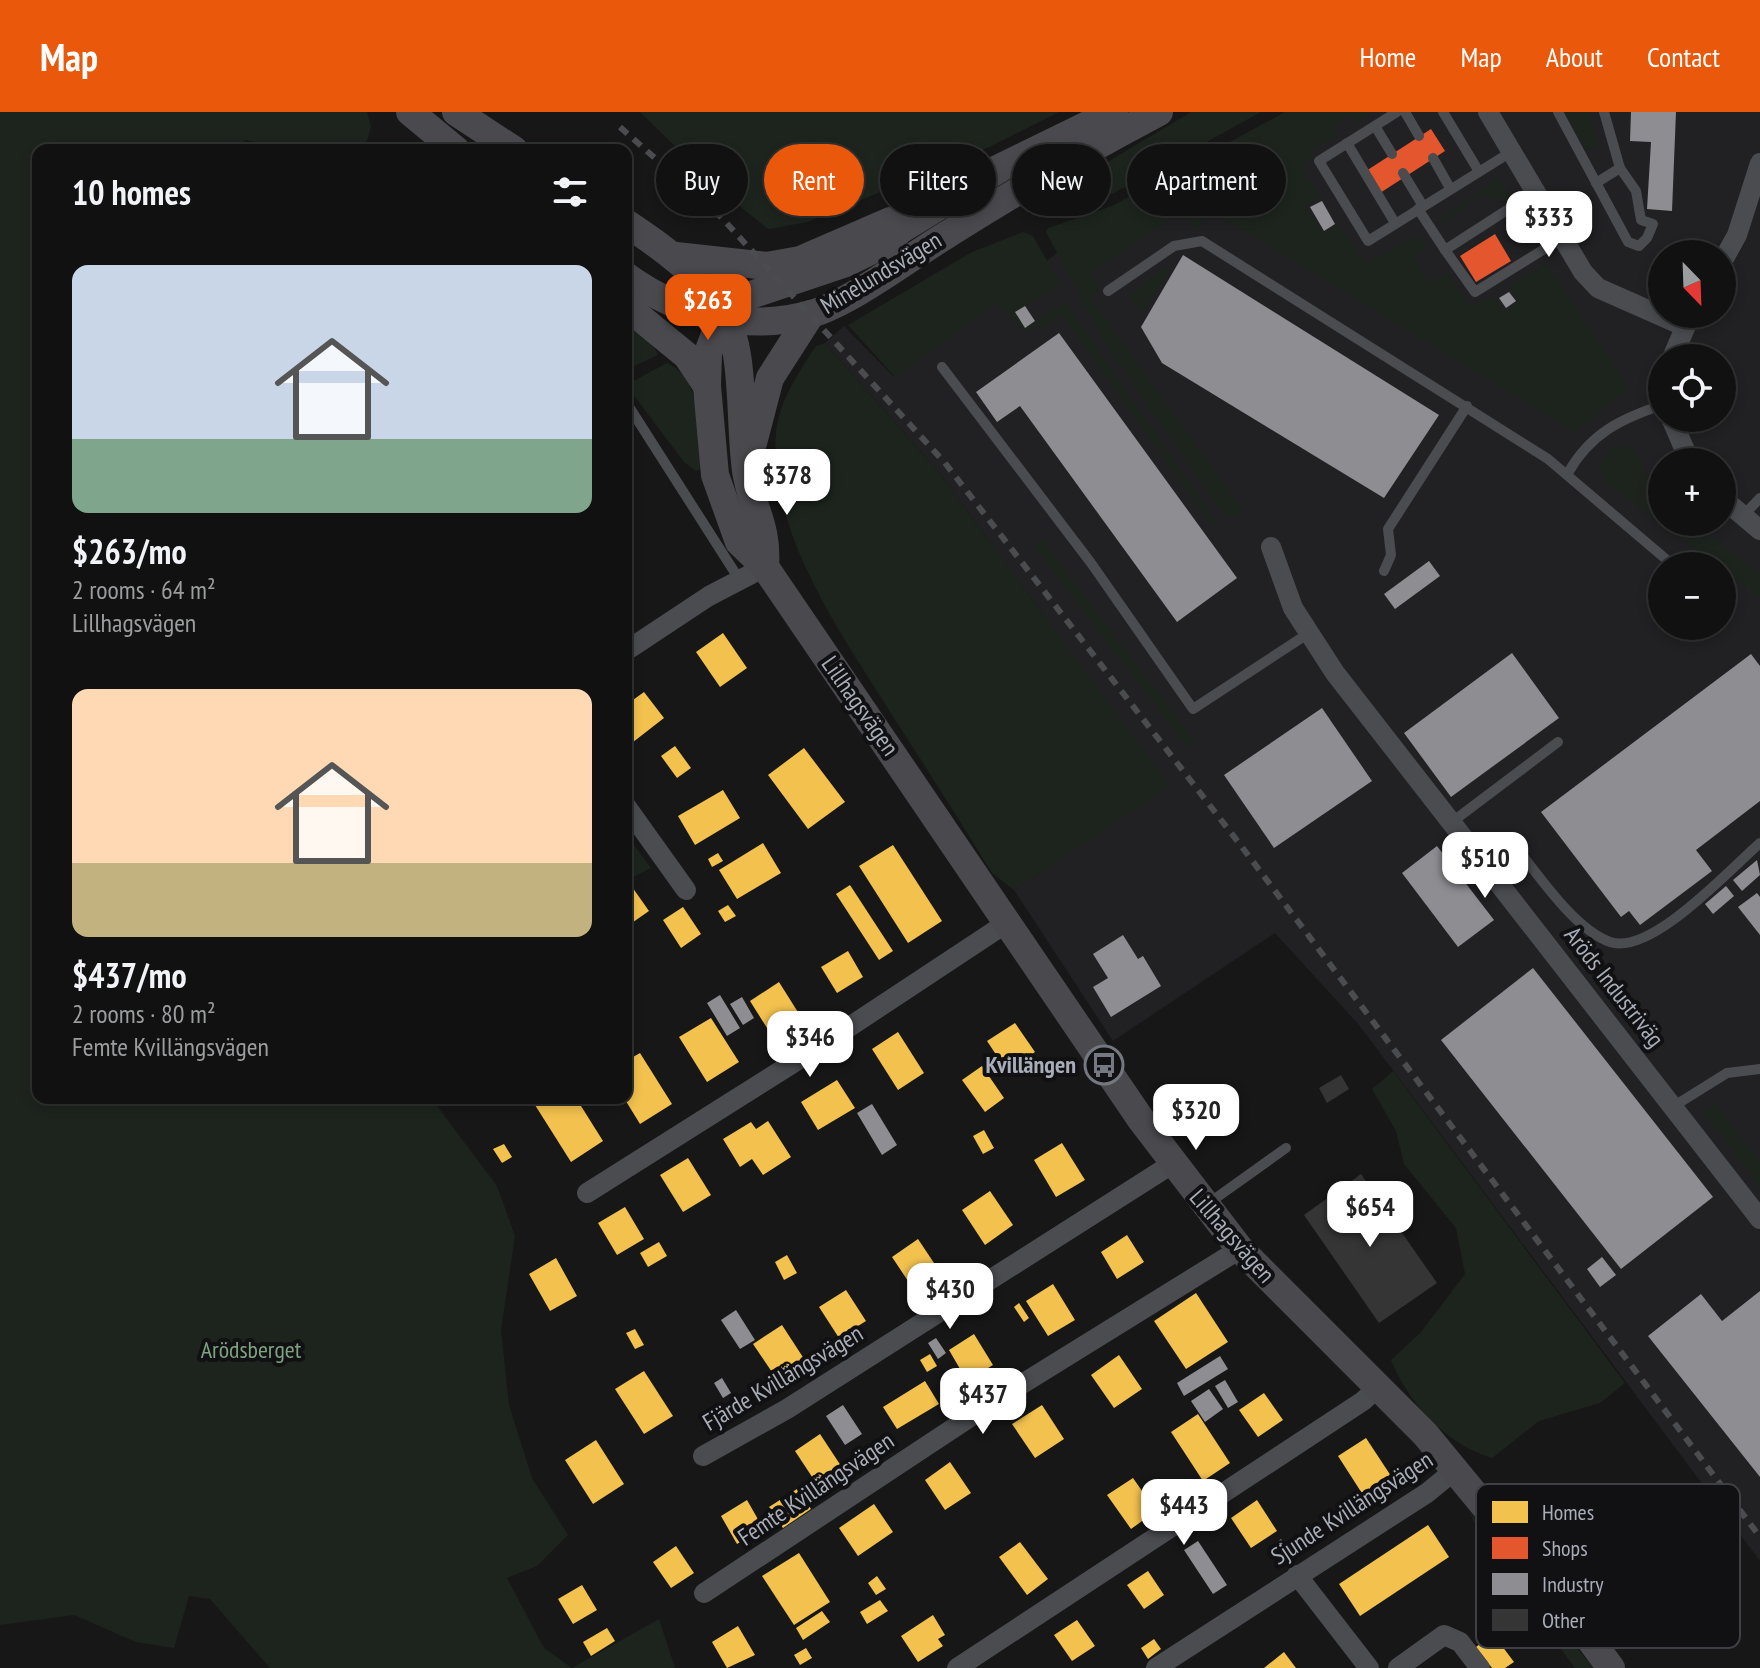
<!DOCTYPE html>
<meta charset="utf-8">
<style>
body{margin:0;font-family:"PT Sans Narrow",sans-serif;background:#1a1a1a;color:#f1f3f6;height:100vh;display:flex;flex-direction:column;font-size:30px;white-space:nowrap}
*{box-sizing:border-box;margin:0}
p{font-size:26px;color:#9c9d9f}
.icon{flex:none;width:44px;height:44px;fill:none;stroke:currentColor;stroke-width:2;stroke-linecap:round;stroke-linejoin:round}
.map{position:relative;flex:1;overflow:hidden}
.drawer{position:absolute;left:32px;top:32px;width:600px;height:960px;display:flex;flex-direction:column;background:#111;border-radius:16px;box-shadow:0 4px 12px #0003,0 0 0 2px #303131}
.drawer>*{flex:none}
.banner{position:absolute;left:656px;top:32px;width:760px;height:72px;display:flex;gap:16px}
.needle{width:52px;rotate:157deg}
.buttons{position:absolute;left:1648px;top:128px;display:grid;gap:16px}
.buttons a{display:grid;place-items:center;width:88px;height:88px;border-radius:50%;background:#111;box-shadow:0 4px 12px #0003,0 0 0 2px #303131;font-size:40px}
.price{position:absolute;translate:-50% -68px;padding:0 18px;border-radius:16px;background:#fff;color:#222;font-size:26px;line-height:52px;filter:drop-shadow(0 2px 4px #0008)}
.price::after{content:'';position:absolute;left:50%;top:48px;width:24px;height:18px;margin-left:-12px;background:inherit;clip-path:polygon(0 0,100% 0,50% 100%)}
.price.on{background:#ea580c;color:#fff}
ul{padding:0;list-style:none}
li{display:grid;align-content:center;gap:16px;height:424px;padding:0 40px}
li span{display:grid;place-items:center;height:248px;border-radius:16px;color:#555}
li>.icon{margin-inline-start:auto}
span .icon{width:144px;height:144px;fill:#fffc;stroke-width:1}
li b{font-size:34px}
h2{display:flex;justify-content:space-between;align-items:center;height:96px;padding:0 40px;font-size:34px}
.pill{padding:0 28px;border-radius:36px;background:#111;box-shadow:0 4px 12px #0003,0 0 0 2px #303131;font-size:28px;line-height:72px}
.pill.on{background:#ea580c;color:#fff}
header{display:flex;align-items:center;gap:48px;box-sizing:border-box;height:112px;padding:0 40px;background:#ea580c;color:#fff}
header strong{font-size:38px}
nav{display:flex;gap:44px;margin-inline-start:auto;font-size:28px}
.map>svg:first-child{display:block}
</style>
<header>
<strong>Map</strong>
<nav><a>Home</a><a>Map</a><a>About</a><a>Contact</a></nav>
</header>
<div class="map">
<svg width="1760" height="1556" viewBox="0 0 1760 1556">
<rect width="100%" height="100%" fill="#171717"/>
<!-- built -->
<path fill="#212123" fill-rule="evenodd" d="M1285 0H1760V1449L1359 913 1275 821 1113 929 1014 778 1169 674 937 358 825 231 844 214 893 264 1117 96ZM1662 142H1722V202H1662ZM1662 246H1722V306H1662ZM1662 350H1722V410H1662ZM1662 454H1722V514H1662Z"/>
<!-- green -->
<g fill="#1d241e">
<path d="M0 0H367L371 14 367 29C329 47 286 36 246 28L228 38H38V986H431L497 1074 515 1124 501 1218 509 1293 532 1366 568 1423 537 1454 507 1466 544 1536 572 1556 659 1507 675 1556H270L210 1487 189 1484 174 1536 136 1530 74 1503 0 1513Z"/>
<polygon points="640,0 1059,0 989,35 808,110 768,117 722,80"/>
<polygon points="1191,0 1261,0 1114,81 1039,106 1035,97 1040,90 1050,88 1061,78"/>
<polygon points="1285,0 1371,0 1356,11 1353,6 1343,5 1332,16 1337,25 1311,37 1314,42 1304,53 1303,59 1321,84 1307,95 1323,121 1339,113 1362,147 1369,150 1412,126 1423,126 1426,137 1413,146 1430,172 1447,161 1469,194 1494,185 1505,200 1519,190 1509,174 1546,152 1622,265 1625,280 1575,320 1210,98 1196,117 1182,99 1090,161 1099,177 1090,185 1244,400 1229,405 1220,398 1106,233 1046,120 1048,116 1112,94"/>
<polygon points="1565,0 1588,0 1599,34 1587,38"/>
<polygon points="1499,66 1510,85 1506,91 1480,83 1443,112 1439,107"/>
<polygon points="1023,120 1033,124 1059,170 1055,177 1015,200 1025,215 1054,195 1067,192 1217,412 1209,410 1062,203 1040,217 1038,214 1024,220 996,190 895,265 848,213 972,140"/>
<polygon points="1164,156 1170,158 1144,199 1130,189 1130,182"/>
<polygon points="626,212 653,234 658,243 626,258"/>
<path d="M825 231 937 358 1170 674 1014 778 992 761C960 709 927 657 894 606 844 526 768 421 776 322 779 288 798 262 816 234Z"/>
<path d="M667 251C704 268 698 322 701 357L696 359 684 350 626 273Z"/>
<polygon points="1633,334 1646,363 1662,381 1662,410 1695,410 1760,463 1760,485 1608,373 1599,354 1613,335"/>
<polygon points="1042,427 1195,630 1187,635 1033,434"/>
<polygon points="631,729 651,756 626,769 626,732"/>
<path d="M1393 959 1625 1271 1600 1291 1539 1309 1492 1346C1446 1332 1409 1292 1391 1248L1421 1220 1465 1162 1456 1116 1404 1052 1396 1019 1372 977Z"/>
<polygon points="1715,991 1760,1050 1760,1075 1703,1000"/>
<polygon points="1468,1398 1593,1556 1575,1556 1492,1444"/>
</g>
<!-- homes -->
<g fill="#f2c14e">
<polygon points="723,521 747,556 720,575 696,540"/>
<polygon points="644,580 664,606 628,634 626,593"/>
<polygon points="675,634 691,656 677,666 661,644"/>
<polygon points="804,636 845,690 808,717 768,663"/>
<polygon points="723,678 740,706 695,733 678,704"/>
<polygon points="763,731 781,761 737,787 719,758"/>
<polygon points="893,733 942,809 908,831 859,754"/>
<polygon points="718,741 723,749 712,755 708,747"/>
<polygon points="630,772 649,799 626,815 626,775"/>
<polygon points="850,773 893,839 879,848 836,782"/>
<polygon points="728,793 736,804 725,810 718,799"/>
<polygon points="683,795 701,822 681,836 663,808"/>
<polygon points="848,839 863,865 837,881 821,855"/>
<polygon points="779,870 801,905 772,924 750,889"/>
<polygon points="711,906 739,950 707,970 679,925"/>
<polygon points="1015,911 1035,940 1007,959 987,929"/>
<polygon points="898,920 924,961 898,978 872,937"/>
<polygon points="640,941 672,992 640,1012 624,986 626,949"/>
<polygon points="982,954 1004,986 985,1000 962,968"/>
<polygon points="837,968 855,996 818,1018 801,990"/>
<polygon points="545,986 576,986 603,1029 571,1050 535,993"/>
<polygon points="768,1009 791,1045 763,1063 752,1047 740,1055 723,1027 751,1010 756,1017"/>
<polygon points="984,1018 994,1036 983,1042 973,1024"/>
<polygon points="1062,1031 1085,1068 1056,1085 1034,1048"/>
<polygon points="504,1032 512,1045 502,1051 493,1037"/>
<polygon points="688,1046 711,1083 683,1100 660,1063"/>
<polygon points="990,1079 1013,1113 985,1133 962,1098"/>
<polygon points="625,1095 644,1127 617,1143 598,1111"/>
<polygon points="1127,1123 1144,1150 1117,1167 1101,1140"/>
<polygon points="918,1127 940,1160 914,1178 892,1145"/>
<polygon points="659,1130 667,1144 648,1155 640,1141"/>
<polygon points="787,1143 797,1161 784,1168 775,1150"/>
<polygon points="556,1146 577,1184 550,1199 529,1162"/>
<polygon points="1053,1172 1075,1208 1048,1224 1026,1189"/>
<polygon points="846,1178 866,1209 839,1226 819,1195"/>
<polygon points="1196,1181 1228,1230 1186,1257 1154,1209"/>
<polygon points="1019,1191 1029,1206 1024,1210 1014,1195"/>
<polygon points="782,1213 810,1256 782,1275 753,1232"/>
<polygon points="635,1217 644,1233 635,1237 626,1221"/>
<polygon points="974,1222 993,1253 967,1269 949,1238"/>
<polygon points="930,1242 937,1254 927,1260 920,1248"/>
<polygon points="1119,1243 1142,1277 1114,1296 1091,1263"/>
<polygon points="644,1259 673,1304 644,1322 615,1277"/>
<polygon points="925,1269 939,1292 897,1317 883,1295"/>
<polygon points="1264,1281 1283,1308 1258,1325 1239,1298"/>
<polygon points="1042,1293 1064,1327 1035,1346 1012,1312"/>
<polygon points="1198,1302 1230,1351 1203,1369 1171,1320"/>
<polygon points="820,1322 847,1363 822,1380 795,1339"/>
<polygon points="1366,1326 1393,1367 1365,1386 1338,1344"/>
<polygon points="596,1328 624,1372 593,1392 565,1348"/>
<polygon points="950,1350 971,1381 945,1398 925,1368"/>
<polygon points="1133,1366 1156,1399 1131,1417 1107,1383"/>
<polygon points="797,1377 811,1397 783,1416 769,1395"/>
<polygon points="747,1388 763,1416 737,1432 721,1404"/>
<polygon points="1257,1388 1277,1419 1251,1436 1231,1406"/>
<polygon points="874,1392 893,1420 858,1444 839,1416"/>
<polygon points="1428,1413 1449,1445 1360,1504 1339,1472"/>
<polygon points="1020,1430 1048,1467 1027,1483 999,1445"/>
<polygon points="676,1434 694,1461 671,1476 653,1450"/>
<polygon points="799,1441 830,1490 794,1513 762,1464"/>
<polygon points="1148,1459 1164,1483 1144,1497 1127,1473"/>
<polygon points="877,1464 886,1477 876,1483 868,1471"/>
<polygon points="582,1473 597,1498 573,1512 558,1487"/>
<polygon points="880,1488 888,1499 867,1512 860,1500"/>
<polygon points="822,1499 830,1510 803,1528 796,1516"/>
<polygon points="933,1503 945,1523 938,1527 943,1534 918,1550 901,1524"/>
<polygon points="1077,1508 1095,1534 1072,1549 1054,1523"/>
<polygon points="738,1514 755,1543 727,1556 712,1530"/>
<polygon points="607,1516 615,1529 591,1544 583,1530"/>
<polygon points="1493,1522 1514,1550 1505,1556 1492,1556 1476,1535"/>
<polygon points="1154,1527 1161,1537 1148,1547 1141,1536"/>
<polygon points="806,1536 812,1546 800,1553 794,1543"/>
<polygon points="1284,1540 1296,1556 1264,1556"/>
</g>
<!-- shops -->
<g fill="#e4572e">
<polygon points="1431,17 1445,39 1380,81 1366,59"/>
<polygon points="1495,122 1511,149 1476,170 1460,144"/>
</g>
<!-- industry -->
<g fill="#8d8d92">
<polygon points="1631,0 1676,0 1672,99 1647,97 1651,30 1630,29"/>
<polygon points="1322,89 1335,112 1324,119 1310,95"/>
<polygon points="1183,143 1439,303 1384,386 1162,251 1141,215"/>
<polygon points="1509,180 1516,189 1506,196 1499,186"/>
<polygon points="1025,194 1035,209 1025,216 1015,200"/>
<polygon points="1059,221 1237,466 1177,510 1020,294 997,310 976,280"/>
<polygon points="1429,449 1440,464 1395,497 1384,482"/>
<polygon points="1512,541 1559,606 1451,685 1404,621"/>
<polygon points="1751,542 1760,554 1760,689 1696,738 1712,759 1640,813 1629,799 1621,805 1541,700"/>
<polygon points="1322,596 1372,669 1274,736 1224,663"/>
<polygon points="1437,734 1494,808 1458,835 1402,761"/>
<polygon points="1757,748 1760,763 1742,779 1733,768"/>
<polygon points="1726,774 1734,784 1713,802 1705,792"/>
<polygon points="1757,781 1760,785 1760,823 1738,795"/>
<polygon points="1123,823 1138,847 1143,844 1161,874 1111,905 1093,875 1108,866 1093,842"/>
<polygon points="1533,856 1713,1085 1621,1157 1441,928"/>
<polygon points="720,883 740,916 727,924 707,891"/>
<polygon points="742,885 754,906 743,913 730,892"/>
<polygon points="872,992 897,1033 882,1043 857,1001"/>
<polygon points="1602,1145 1616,1163 1600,1175 1587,1157"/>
<polygon points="1760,1179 1760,1365 1648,1224 1701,1182 1722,1209"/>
<polygon points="736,1198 755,1228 740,1237 721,1208"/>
<polygon points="936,1226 946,1241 938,1247 928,1231"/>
<polygon points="1220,1244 1228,1257 1184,1284 1177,1271"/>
<polygon points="722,1266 731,1281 723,1286 714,1271"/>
<polygon points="1225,1268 1238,1290 1228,1296 1215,1274"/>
<polygon points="1209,1277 1223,1297 1205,1310 1191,1289"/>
<polygon points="843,1293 862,1322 845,1333 826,1304"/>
<polygon points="1281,1427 1293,1445 1281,1452 1270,1436"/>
<polygon points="1198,1429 1227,1473 1213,1482 1184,1438"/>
</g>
<!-- building -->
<g fill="#353536">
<polygon points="1341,963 1349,977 1327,991 1319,976"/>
<polygon points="1361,1062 1437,1171 1379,1211 1304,1103"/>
</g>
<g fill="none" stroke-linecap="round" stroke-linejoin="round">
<!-- lane -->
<g stroke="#4b4c50" stroke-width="10">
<polyline points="1397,0 1319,49 1368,129 1511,40"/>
<polyline points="1405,0 1419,24"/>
<polyline points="1443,0 1478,58"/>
<polyline points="1558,0 1628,130 1639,134 1647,126 1653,112 1641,108 1636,79 1620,56 1604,0"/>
<polyline points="1375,14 1392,42"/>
<polyline points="1347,31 1395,111"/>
<polyline points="1433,46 1450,76"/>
<polyline points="1403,61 1423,94"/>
<polyline points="1596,71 1620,56"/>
<polyline points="1535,80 1445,138 1475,180 1562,126"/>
<polyline points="1418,97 1445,138"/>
<polyline points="1108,179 1174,134 1202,129 1548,347 1674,454"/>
<polyline points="942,255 1091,451 1193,597 1309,521"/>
<polyline points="626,290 739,467"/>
<path d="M1568 361C1590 322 1620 307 1662 293"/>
<polyline points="1743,404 1760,386"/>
<polyline points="1384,459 1391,443 1388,417 1467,294"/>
<polyline points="1452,710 1558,630"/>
<path d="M1511 729C1536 759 1573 817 1610 830 1651 844 1729 758 1760 731"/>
<polyline points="1674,994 1727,961 1760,957"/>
<polyline points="1209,1091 1286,1036"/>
</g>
<!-- street -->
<g stroke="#4b4c50" stroke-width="20">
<polyline points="1488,0 1583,160 1598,176 1684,214"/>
<polyline points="1722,150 1737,123 1760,51"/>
<polyline points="1672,246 1691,202"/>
<polyline points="1671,306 1690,350"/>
<polyline points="1722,386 1760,418"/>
<polyline points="1271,435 1293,496 1335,561 1760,1107"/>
<polyline points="626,539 709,484 765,455"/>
<polyline points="626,694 686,778"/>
<polyline points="587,1081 828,929 1008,810"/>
<polyline points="703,1344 787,1297 1172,1052"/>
<polyline points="1297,1463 1369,1556"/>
<polyline points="704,1481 993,1290 1240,1137"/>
<polyline points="957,1556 1363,1289 1379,1274"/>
<polyline points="1156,1556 1427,1381 1455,1358"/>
<polyline points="1398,1556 1444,1523 1460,1530 1480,1556"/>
</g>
<!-- secondary -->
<g stroke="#4a4a4e" stroke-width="28">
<polyline points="410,0 456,38"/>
<polyline points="456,0 514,38"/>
<polyline points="1004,54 900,118 887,131 846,151 739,187 715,222 708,241 707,274 715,363 739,430 765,455 1142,1009 1240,1137 1425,1322 1552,1476 1611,1556"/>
<polyline points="989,61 1114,0"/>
<path d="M626 111C674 143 728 181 737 243 743 281 741 321 746 359 752 398 768 412 765 455"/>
<polyline points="676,144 767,154 800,148 890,109"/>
<path d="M626 164C678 202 747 221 811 202 852 190 910 145 948 122 1017 78 1087 38 1159 0"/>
<polyline points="626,194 687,244 707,274"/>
<polyline points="753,331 770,266 811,202"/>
</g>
<!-- rail -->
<polyline stroke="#4b4c4f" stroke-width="6" stroke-dasharray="10 8" stroke-linecap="butt" points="620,15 721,105 945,351 1242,735 1760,1425"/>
</g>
<!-- icons -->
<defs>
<symbol id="bus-ring" viewBox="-11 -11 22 22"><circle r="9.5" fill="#111113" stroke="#757880" stroke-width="1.5"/><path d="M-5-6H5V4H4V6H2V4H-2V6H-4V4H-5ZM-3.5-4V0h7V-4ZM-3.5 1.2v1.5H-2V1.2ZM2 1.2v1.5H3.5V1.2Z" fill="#757880"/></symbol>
</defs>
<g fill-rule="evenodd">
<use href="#bus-ring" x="1082" y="931" width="44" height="44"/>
</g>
<g text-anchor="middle" stroke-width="8" stroke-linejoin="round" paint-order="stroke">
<!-- street labels -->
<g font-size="24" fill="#a8adb8" stroke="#111113">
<text transform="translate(881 161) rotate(-31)" y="8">Minelundsvägen</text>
<text transform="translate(860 594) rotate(55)" y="8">Lillhagsvägen</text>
<text transform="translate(1614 875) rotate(52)" y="8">Aröds Industriväg</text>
<text transform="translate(1232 1124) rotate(49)" y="8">Lillhagsvägen</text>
<text transform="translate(783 1266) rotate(-31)" y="8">Fjärde Kvillängsvägen</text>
<text transform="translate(816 1377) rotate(-34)" y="8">Femte Kvillängsvägen</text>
<text transform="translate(1352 1396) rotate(-33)" y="8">Sjunde Kvillängsvägen</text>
</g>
<!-- poi labels -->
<g font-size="24" font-weight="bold" fill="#a8adb8" stroke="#111113" text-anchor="end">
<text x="1076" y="961">Kvillängen</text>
</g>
<!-- park labels -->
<g font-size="24" fill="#7fa381" stroke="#111113">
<text x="251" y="1246">Arödsberget</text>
</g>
</g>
<!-- legend -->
<rect x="1476" y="1372" width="264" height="164" rx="12" fill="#111113" stroke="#3e4045" stroke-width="2"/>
<rect x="1492" y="1389" width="36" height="22" fill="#f2c14e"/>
<rect x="1492" y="1425" width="36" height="22" fill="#e4572e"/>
<rect x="1492" y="1461" width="36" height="22" fill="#8d8d92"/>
<rect x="1492" y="1497" width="36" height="22" fill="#353536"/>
<g font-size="22" fill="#a8adb8">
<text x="1542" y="1408">Homes</text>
<text x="1542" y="1444">Shops</text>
<text x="1542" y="1480">Industry</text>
<text x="1542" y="1516">Other</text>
</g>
</svg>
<div class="buttons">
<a><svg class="needle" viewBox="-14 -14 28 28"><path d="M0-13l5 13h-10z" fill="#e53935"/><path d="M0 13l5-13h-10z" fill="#9c9d9f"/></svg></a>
<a><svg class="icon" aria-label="locate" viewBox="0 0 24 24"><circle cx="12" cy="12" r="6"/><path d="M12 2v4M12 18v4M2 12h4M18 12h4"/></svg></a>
<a>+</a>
<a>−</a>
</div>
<b class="price" style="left:1549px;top:147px">$333</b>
<b class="price on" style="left:708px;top:230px">$263</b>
<b class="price" style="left:787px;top:405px">$378</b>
<b class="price" style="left:1485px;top:788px">$510</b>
<b class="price" style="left:810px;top:967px">$346</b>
<b class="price" style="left:1196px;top:1040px">$320</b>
<b class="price" style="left:1370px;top:1137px">$654</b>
<b class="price" style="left:950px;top:1219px">$430</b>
<b class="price" style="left:983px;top:1324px">$437</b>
<b class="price" style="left:1184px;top:1435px">$443</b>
<div class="banner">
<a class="pill">Buy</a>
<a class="pill on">Rent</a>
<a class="pill">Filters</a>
<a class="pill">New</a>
<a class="pill">Apartment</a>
</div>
<section class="drawer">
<h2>10 homes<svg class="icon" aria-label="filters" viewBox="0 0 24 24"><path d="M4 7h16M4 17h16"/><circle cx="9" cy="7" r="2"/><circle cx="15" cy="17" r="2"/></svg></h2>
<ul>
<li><span style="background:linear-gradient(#c9d6e8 70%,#7fa58c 0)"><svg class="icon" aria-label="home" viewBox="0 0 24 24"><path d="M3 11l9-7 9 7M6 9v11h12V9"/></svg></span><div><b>$263/mo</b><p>2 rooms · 64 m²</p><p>Lillhagsvägen</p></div></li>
<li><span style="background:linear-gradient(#ffd9b3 70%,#c2b280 0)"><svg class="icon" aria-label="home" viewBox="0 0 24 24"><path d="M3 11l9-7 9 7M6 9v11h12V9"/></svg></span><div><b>$437/mo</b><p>2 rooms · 80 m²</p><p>Femte Kvillängsvägen</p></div></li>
</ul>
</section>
</div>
